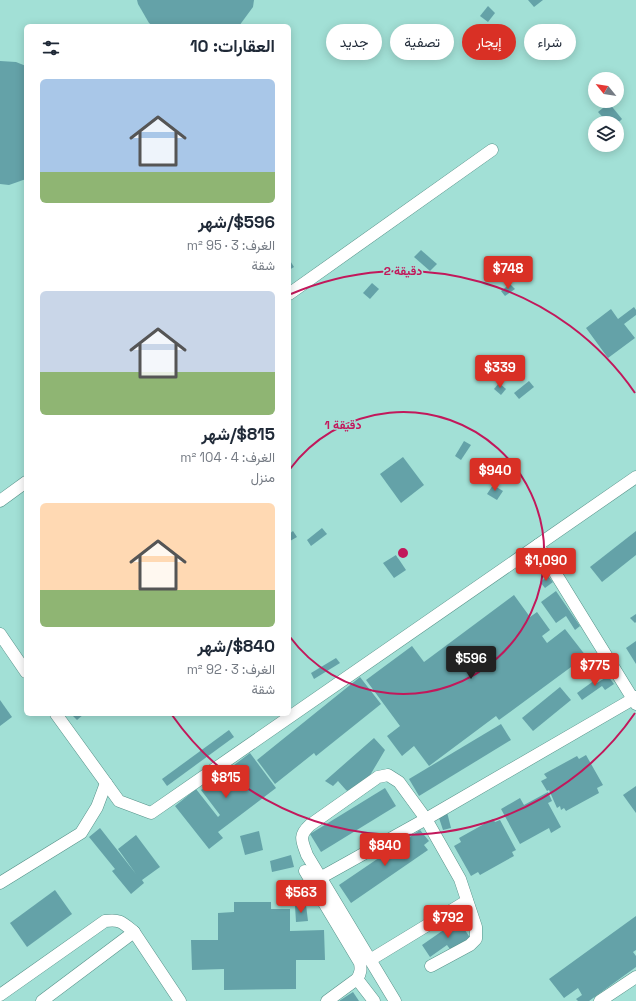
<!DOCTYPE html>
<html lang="ar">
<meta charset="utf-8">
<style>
body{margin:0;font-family:"Space Grotesk",Vazirmatn,sans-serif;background:#f2f2f3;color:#1f2937;direction:rtl;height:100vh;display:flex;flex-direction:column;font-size:15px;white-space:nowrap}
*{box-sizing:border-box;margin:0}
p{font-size:13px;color:#747a83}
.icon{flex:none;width:22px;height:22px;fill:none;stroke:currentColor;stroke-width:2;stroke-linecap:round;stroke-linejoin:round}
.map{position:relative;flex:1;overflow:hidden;direction:ltr}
.panel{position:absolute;left:24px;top:24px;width:267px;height:692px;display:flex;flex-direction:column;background:#fff;border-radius:6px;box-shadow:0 2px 10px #0003;direction:rtl}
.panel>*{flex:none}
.guide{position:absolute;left:303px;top:24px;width:273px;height:36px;direction:rtl;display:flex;gap:8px}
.needle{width:26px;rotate:300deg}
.fabs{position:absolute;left:588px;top:72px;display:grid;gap:8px}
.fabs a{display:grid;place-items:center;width:36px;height:36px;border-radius:50%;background:#fff;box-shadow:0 2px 10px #0003;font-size:20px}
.price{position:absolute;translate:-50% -34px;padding:0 9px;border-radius:4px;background:#d93025;color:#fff;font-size:13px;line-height:26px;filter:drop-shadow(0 1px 2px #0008)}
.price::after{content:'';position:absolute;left:50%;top:24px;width:12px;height:9px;margin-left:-6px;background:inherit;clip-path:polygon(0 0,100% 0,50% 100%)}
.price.active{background:#222;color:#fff}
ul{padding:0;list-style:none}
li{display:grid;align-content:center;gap:8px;height:212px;padding:0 16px}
li span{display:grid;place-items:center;height:124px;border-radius:6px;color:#555}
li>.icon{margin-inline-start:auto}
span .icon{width:72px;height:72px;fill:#fffc;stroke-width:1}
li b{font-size:17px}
h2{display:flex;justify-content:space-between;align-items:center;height:48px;padding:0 16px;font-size:17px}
.tag{padding:0 14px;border-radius:18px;background:#fff;box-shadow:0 2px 10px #0003;font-size:14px;line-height:36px}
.tag.active{background:#d93025;color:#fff}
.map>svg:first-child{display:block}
</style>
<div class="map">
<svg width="636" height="1001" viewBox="0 0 636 1001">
<rect width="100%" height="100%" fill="#a2e0d6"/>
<!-- building -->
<g fill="#64a2a8">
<polygon points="137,0 254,0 253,7 239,26 153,26 149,23 138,4"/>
<polygon points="528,0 543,0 534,7"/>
<polygon points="488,6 495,13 488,22 480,16"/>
<polygon points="0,61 16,62 26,66 26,179 9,185 0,184"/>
<polygon points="609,103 622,119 618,123 608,123 598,112"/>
<polygon points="421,250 437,264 430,271 414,257"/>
<polygon points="289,259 294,267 289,270"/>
<polygon points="372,283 379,289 370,299 363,293"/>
<polygon points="510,284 515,289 505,296 501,291"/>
<polygon points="634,307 636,310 636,315 624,324 635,338 608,358 586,328 611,309 618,319"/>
<polygon points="529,381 534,387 519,399 514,393"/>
<polygon points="499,383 506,389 501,395 494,389"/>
<polygon points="464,441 471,445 461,460 455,456"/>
<polygon points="403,457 424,485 401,503 380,474"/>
<polygon points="504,460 511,471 498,480 491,469"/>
<polygon points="493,485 503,491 497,500 487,494"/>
<polygon points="322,528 327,534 311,546 307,540"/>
<polygon points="293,531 297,537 290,541 289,534"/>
<polygon points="636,531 636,555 602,582 590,567"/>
<polygon points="396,555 406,570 394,578 383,563"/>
<polygon points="548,576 553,582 545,588 540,582"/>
<polygon points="556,591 580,626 575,630 566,616 556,623 541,602"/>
<polygon points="514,595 530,617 537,612 550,630 542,636 547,643 565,629 586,656 499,720 496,716 429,766 414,746 402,756 387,736 400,726 366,680 412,646 424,662"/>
<polygon points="636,614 636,622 635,623 630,618"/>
<polygon points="636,641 636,664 626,648"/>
<polygon points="336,658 340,663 314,679 311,673"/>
<polygon points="608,676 614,684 605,690 602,686 582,700 577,693 595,680 597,683"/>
<polygon points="360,677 381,704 316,756 314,753 275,784 257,760"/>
<polygon points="560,687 571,700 533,731 522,718"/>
<polygon points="0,700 12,717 0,726"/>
<polygon points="71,714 84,714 77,720"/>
<polygon points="501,724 511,740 419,796 409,779"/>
<polygon points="229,730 234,737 167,786 162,779"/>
<polygon points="374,738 385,750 369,777 351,793 346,790 338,781 333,786 325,781"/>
<polygon points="250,753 276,788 218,832 223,838 209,849 175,806 196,789 218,817 220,815 201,790"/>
<polygon points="586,755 603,785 597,788 599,793 566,811 564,808 561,810 560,806 557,808 549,790 547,791 541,781 547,778 544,774 577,756 579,759"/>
<polygon points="636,786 636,813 623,795"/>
<polygon points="385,788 396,806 321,852 310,834"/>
<polygon points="548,792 552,801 548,803 561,827 551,833 549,828 520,844 501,809 520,798 524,805"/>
<polygon points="447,812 451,828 443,830 438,815"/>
<polygon points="493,819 495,822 500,820 516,850 512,852 514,856 480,875 478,872 471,876 454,846 461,842 459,838"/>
<polygon points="100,828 136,874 118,849 136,835 160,867 142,880 144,883 131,894 112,871 115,869 89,837"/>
<polygon points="420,830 429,841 424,845 428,850 351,903 339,885"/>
<polygon points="259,831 263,850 245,855 240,836"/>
<polygon points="291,855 294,867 272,872 270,861"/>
<polygon points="55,890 72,914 27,947 10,923"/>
<polygon points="234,902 271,902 271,909 290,909 290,931 324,930 325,960 296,960 296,989 224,990 224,969 192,970 191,940 218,940 218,913 234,912"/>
<polygon points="306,905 308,921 296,922 295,906"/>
<polygon points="636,916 636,950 633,952 636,956 636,967 589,1001 578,1001 576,999 582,995 578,988 564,998 549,979"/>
<polygon points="458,920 471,939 452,952 447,945 430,957 422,945"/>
<polygon points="353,992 359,1001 339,1001"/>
</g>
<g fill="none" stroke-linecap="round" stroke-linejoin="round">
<defs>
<g id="minor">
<polyline points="289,294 492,150"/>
<polyline points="0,501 26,482"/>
<polyline points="538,545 633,699 636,697"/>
<polyline points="0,634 26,672"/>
<polyline points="56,714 119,801 151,813 636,477"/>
<path d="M305 871 360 963C361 969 361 973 357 979L327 1001"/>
<polyline points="320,878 426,819 633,699 636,704"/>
<polyline points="0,883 81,833 97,807 106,783"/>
<polyline points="370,960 467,901"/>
<polyline points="357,979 374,1001"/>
<path d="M0 995 105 921C120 919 122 922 134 932L180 1001"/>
<polyline points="42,1001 134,932"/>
<path d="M395 1001 307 855C302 841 298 836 310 825L378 777 388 775 399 782 426 819 460 879 476 927V939L470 945 431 966"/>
<polyline points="600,1001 636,977"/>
</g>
</defs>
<!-- minor casing -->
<use href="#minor" stroke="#569289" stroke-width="13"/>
<!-- minor -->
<use href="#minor" stroke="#fff" stroke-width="12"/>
</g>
<!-- distance rings -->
<g fill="none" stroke="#c2185b" stroke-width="2">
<path d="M290 469A141 141 0 1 1 290 637"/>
<path d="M635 713A282 282 0 0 1 172 715M291 294A282 282 0 0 1 635 393"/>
</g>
<circle cx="403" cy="553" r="6" fill="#c2185b" stroke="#a2e0d6" stroke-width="2"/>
<g font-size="12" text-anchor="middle" font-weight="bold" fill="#c2185b" stroke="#a2e0d6" stroke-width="3" stroke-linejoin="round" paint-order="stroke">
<text x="403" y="275">2 دقيقة</text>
<text x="343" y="429">1 دقيقة</text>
</g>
</svg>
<div class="fabs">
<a><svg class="needle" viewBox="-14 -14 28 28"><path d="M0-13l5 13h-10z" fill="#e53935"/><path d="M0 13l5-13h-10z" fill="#747a83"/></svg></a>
<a><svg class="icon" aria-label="layers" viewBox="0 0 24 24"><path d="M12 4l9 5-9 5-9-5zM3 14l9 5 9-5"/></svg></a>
</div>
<b class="price" style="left:508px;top:290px">$748</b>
<b class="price" style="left:500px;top:389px">$339</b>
<b class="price" style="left:495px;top:492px">$940</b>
<b class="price" style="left:546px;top:582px">$1,090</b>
<b class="price active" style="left:471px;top:680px">$596</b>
<b class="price" style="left:595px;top:687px">$775</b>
<b class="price" style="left:226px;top:799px">$815</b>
<b class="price" style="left:385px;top:867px">$840</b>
<b class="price" style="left:301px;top:914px">$563</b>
<b class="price" style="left:448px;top:939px">$792</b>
<div class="guide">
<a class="tag">شراء</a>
<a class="tag active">إيجار</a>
<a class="tag">تصفية</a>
<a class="tag">جديد</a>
</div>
<section class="panel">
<h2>العقارات: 10<svg class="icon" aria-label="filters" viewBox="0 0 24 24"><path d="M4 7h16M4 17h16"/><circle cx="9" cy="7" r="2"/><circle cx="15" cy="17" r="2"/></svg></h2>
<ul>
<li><span style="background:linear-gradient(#a9c7e8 75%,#8fb573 0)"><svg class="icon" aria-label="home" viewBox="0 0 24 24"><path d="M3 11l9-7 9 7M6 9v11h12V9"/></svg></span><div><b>$596/شهر</b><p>الغرف: 3 · 95 m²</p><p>شقة</p></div></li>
<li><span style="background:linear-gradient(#c9d6e8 65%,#8fb573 0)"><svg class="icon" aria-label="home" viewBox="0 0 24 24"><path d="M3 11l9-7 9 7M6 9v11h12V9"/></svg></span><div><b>$815/شهر</b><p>الغرف: 4 · 104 m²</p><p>منزل</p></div></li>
<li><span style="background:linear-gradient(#ffd9b3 70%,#8fb573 0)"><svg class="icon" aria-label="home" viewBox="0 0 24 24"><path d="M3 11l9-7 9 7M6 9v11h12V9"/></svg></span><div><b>$840/شهر</b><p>الغرف: 3 · 92 m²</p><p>شقة</p></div></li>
</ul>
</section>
</div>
